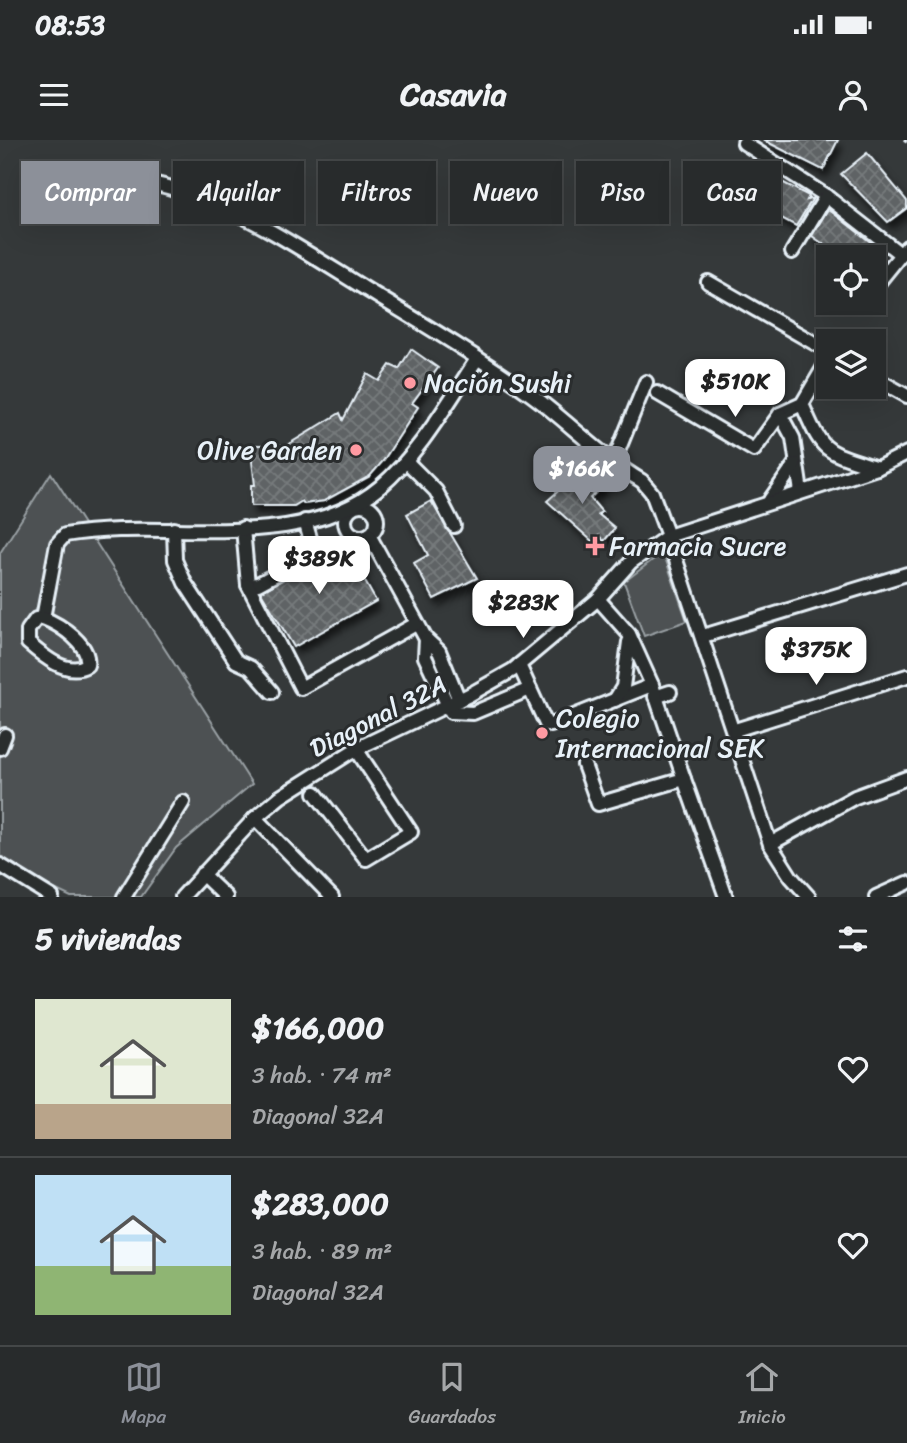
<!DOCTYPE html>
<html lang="es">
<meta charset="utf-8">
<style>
body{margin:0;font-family:Sriracha,sans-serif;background:#343738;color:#f1f3f6;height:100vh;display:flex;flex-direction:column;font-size:26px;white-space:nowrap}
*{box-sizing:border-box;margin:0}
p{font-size:23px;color:#a5a7a9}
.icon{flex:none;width:38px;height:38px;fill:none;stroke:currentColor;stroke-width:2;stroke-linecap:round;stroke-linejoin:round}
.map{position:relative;height:757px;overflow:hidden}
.drawer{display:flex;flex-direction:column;background:#282b2c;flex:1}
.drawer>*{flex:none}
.hud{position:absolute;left:21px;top:21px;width:866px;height:63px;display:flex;gap:14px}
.buttons{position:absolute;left:816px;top:105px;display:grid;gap:14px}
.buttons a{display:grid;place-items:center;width:70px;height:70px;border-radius:0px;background:#282b2c;box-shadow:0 7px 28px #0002,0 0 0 2px #444748;font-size:35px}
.price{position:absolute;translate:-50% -60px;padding:0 16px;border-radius:14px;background:#fff;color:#222;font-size:23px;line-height:46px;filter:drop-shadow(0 2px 4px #0008)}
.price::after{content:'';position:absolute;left:50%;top:42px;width:21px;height:16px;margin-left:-10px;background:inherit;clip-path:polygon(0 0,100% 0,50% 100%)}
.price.current{background:#8c9099;color:#fff}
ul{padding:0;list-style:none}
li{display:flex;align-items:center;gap:21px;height:175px;padding:0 35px}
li+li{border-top:2px solid #444748}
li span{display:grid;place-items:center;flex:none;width:196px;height:140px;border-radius:0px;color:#555}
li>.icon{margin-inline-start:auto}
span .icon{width:84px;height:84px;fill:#fffc;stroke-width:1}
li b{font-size:30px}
h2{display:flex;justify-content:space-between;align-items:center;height:84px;padding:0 35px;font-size:30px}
.pill{padding:0 24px;border-radius:0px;background:#282b2c;box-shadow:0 7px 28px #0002,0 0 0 2px #444748;font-size:24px;line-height:63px}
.pill.current{background:#8c9099;color:#fff}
.status{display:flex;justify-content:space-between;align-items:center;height:49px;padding:0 35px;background:#282b2c;direction:ltr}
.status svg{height:19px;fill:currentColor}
header{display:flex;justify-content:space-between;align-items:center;height:91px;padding:0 35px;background:#282b2c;font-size:32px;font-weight:700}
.menu{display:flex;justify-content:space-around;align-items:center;height:98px;border-top:2px solid #444748;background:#282b2c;font-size:19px;color:#a5a7a9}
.menu a{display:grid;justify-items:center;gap:4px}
.menu .current{color:#8c9099}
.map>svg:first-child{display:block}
</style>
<div class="status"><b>08:53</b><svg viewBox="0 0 49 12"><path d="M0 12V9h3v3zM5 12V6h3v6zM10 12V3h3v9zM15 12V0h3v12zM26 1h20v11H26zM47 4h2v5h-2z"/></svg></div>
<header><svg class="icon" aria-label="menu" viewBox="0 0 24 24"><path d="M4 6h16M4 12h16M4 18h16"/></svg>Casavia<svg class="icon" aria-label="person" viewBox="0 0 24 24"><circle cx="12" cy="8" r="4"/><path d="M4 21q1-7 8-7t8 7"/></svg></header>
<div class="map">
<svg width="907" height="757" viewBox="0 0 907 757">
<defs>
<pattern id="building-cross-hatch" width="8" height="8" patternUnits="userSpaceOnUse" patternTransform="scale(1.75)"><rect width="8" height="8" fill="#5f6365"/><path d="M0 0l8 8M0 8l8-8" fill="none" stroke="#767a7c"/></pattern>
<filter id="shadow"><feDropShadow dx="4" dy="7" stdDeviation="3.5" flood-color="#0009"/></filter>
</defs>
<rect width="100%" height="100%" fill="#35393a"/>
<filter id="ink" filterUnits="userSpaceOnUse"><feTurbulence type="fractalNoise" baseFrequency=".0143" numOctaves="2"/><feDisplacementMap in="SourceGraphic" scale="14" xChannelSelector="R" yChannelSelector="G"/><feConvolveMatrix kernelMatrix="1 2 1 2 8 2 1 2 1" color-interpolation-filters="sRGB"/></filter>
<g filter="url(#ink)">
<!-- park -->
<g fill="#4d5152" stroke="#9aa1a5" stroke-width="2">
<polygon points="51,333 252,644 176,708 141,757 71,757 0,723 0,413"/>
<polygon points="663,412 687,481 644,496 624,442"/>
</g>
<!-- building -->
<g fill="url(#building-cross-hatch)" stroke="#e8f1f8" stroke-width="2" filter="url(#shadow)">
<polygon points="763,0 838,0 823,30"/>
<polygon points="867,13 907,61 907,68 888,82 841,34"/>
<polygon points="747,24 809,56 807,60 813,58 796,86 734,52"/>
<polygon points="828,69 882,111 877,117 842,117 812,96"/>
<polygon points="411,209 438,228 412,263 418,267 383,321 370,336 324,361 304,364 302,361 294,366 251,366 251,345 255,345 250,305 287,305 340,273 343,280 367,234 379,241 390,225 399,229"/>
<polygon points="585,327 604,345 590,358 602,372 598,374 615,388 604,401 599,396 593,402 547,361"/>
<polygon points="431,361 477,438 434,459 414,423 428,415 407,374"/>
<polygon points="344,404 376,461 294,507 261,452"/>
</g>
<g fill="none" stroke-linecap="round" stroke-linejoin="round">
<defs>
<g id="minor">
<polyline points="744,3 826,56 899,113"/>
<path d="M42 35C180 27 253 79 364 148 420 182 477 216 529 253 568 281 601 317 642 341L652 353 668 396 770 704 791 737 809 757"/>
<polyline points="792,112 826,56"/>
<polyline points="708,142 828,211"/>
<polyline points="873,149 907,107"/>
<polyline points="873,237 907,256"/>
<polyline points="657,253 754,310 780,274 802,264 828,220"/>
<path d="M802 264C824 316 825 310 877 328"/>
<polyline points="780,274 793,298 801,352"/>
<polyline points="406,321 436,351 454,386"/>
<polyline points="614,321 646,242"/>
<polyline points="770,360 795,324"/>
<circle cx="361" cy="381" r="16"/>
<polyline points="243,388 248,445 258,444 304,419 310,398 305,381"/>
<polyline points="174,389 175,420 185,443 236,521 251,528 272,552"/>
<polyline points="369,395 426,499 439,511 459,560"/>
<polyline points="248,445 301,548 416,484"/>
<path d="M43 478 57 404 65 395C164 377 298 416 380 347 420 313 448 262 477 219"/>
<path d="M43 478C61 485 91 505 87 525 67 537 43 516 28 503V490L36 479Z"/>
<polyline points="703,496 907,434"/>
<polyline points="426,499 425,517 451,572 473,573 530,549"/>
<polyline points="519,525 546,584 551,585 652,545"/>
<polyline points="655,557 670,552"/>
<polyline points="615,560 623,547 629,502"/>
<polyline points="735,590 907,536"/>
<polyline points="0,608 5,595"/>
<polyline points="584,625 598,664 684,639 652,545 629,494 598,459"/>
<polyline points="684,639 726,757"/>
<polyline points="315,653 366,719 411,692 356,609"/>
<polyline points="255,678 332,757"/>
<polyline points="770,704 855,657 907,638"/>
<polyline points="0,725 52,757"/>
<polyline points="202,734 226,757"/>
<polyline points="124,757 183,662"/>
<polyline points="182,757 255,678 280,657 356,609 469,555 513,530 598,459 631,422 668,396 877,328 907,313"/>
<polyline points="876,757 907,743"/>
</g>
</defs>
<!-- minor casing -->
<use href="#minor" stroke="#e8f1f8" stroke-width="18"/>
<!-- minor -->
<use href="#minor" stroke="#2a2d2e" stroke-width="12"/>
<!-- rail -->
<polyline stroke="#e8f1f8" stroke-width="3.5" stroke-dasharray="10 5" stroke-linecap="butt" points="904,0 907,2"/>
</g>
</g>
<!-- markers -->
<g fill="#ff9aa2" stroke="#2a2d2e" stroke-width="2.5">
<circle cx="410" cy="243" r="7"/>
<circle cx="356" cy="310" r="7"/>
<path d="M591.5 395.5h7v7h7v7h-7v7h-7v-7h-7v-7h7z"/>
<circle cx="542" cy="593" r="7"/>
</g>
<g text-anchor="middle" stroke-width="6" stroke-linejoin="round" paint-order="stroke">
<!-- poi labels -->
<g font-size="26" fill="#e8f1f8" stroke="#2a2d2e" text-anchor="start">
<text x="424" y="252">Nación Sushi</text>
<text x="342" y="319" text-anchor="end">Olive Garden</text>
<text x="609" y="415">Farmacia Sucre</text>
<text x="556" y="587">Colegio<tspan x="556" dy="30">Internacional SEK</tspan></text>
</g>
<!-- street labels -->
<g font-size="26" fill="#e8f1f8" stroke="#2a2d2e">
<text transform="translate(378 576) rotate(-27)" y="9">Diagonal 32A</text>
</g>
</g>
</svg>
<div class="buttons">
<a><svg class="icon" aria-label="locate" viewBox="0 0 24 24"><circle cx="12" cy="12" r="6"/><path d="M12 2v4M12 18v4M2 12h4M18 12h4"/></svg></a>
<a><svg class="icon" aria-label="layers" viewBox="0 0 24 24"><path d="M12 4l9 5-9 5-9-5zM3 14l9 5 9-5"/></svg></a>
</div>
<b class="price" style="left:735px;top:279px">$510K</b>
<b class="price current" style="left:582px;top:366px">$166K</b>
<b class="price" style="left:319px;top:456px">$389K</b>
<b class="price" style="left:523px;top:500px">$283K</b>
<b class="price" style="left:816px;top:547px">$375K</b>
<div class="hud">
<a class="pill current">Comprar</a>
<a class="pill">Alquilar</a>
<a class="pill">Filtros</a>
<a class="pill">Nuevo</a>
<a class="pill">Piso</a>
<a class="pill">Casa</a>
</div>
</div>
<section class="drawer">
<h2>5 viviendas<svg class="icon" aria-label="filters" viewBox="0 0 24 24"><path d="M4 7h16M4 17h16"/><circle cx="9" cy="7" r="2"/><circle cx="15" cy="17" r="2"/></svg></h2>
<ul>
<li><span style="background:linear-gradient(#dfe7d0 75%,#b9a48a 0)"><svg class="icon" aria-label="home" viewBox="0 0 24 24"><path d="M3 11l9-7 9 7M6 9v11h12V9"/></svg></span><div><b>$166,000</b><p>3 hab. · 74 m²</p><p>Diagonal 32A</p></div><svg class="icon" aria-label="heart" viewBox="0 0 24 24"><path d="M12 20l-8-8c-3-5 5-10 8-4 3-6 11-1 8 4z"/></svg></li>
<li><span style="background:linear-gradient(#bfe0f5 65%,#8fb573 0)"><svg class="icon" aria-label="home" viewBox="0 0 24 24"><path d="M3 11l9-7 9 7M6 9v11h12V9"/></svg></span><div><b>$283,000</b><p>3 hab. · 89 m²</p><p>Diagonal 32A</p></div><svg class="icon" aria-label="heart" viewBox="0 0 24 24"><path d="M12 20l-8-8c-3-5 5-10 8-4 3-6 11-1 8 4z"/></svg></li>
</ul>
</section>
<nav class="menu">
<a class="current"><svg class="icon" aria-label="map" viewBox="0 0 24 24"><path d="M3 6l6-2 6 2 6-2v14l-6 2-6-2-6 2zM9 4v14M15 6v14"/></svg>Mapa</a>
<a><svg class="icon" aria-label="saved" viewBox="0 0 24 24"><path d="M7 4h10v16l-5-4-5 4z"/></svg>Guardados</a>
<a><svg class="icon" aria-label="home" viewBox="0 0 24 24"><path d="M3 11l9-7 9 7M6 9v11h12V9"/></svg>Inicio</a>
</nav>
